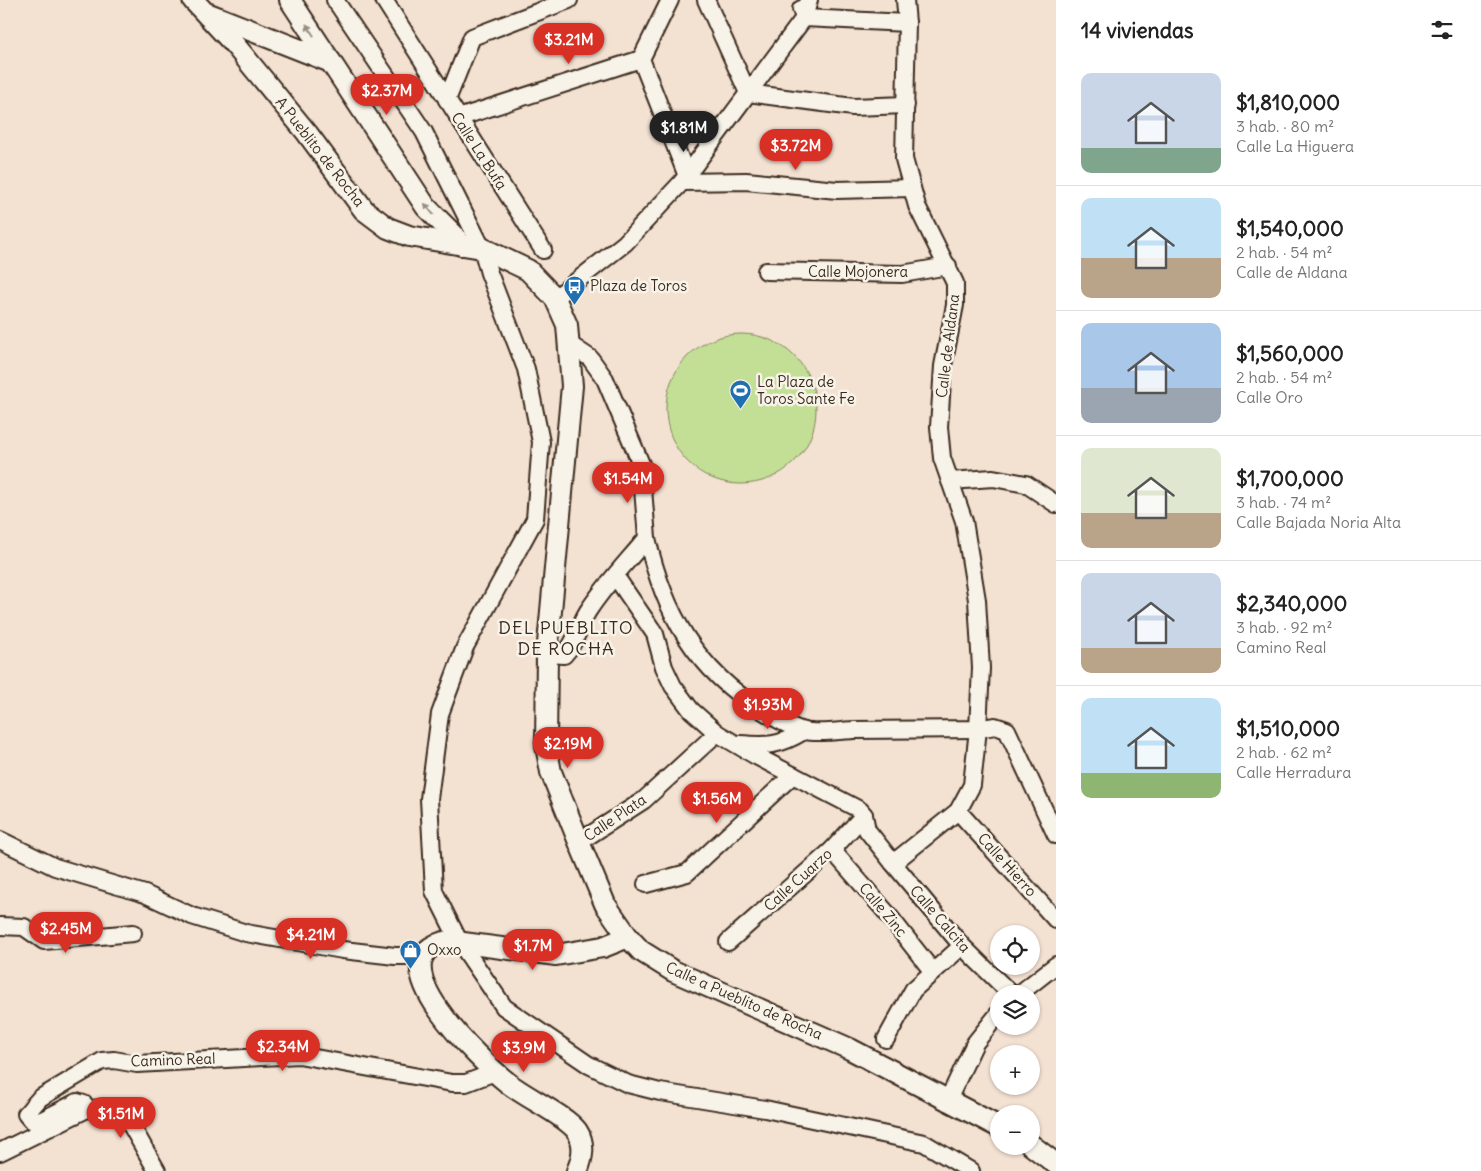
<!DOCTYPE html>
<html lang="es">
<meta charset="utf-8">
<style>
body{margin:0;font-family:Delius,sans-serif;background:#f2f2f2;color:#222;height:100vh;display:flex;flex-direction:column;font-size:19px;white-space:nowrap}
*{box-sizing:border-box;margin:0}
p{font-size:16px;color:#767676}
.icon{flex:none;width:28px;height:28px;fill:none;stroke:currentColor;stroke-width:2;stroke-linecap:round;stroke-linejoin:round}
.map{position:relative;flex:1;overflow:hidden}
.drawer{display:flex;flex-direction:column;background:#fff;width:425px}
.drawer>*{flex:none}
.controls{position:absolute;left:990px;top:925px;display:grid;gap:10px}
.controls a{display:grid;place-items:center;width:50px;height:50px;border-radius:50%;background:#fff;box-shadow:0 1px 4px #0004;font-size:25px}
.price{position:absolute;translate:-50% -42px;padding:0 11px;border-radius:18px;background:#d93025;color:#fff;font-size:16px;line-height:32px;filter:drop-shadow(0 1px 2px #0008)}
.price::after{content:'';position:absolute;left:50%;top:30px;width:15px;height:11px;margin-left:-8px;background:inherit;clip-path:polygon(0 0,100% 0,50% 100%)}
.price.selected{background:#222;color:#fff}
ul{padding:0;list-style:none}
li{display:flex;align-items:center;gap:15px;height:125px;padding:0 25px}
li+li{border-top:1px solid #e0e0e0}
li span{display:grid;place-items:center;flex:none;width:140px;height:100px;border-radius:10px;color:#555}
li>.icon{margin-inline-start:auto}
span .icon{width:60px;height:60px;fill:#fffc;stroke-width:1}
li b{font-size:21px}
h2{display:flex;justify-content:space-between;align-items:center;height:60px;padding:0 25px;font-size:21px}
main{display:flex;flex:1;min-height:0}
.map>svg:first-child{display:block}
</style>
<main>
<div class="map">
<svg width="1056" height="1171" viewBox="0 0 1056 1171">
<rect width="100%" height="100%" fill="#f3e1d2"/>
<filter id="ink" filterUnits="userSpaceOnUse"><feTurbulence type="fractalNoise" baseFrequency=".02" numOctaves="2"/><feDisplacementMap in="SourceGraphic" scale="10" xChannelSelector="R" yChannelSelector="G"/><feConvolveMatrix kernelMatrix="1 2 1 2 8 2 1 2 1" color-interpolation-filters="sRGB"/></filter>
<g filter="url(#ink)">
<!-- green -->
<circle fill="#c3df96" stroke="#7f845a" cx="741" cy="409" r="75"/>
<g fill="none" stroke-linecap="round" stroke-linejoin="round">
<defs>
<g id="minor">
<polyline points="335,0 424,132 482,248 489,273 526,369 541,442 535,519 465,647 440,714 429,799 434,891 459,941 504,1007 589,1065 628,1084 660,1092 765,1109 924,1143 971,1171"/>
<polyline points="384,0 543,250"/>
<polyline points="706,0 748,93 853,107 906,105"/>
<polyline points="801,9 804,18 907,23"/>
<polyline points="641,59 687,176"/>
<polyline points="447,100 472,37 569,0"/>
<polyline points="458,118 641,59 670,0"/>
<polyline points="682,182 746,181 837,190 912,188"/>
<polyline points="766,271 902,274 948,266"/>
<polyline points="555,298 625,243 682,182 804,18 809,0"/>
<polyline points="950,481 993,478 1026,484 1056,504"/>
<path d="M647 538C664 613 696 670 763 711 775 718 791 728 804 731 819 734 838 731 853 730 895 730 937 729 978 729L995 726 1007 730 1056 835"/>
<polyline points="616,577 655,634 664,667 673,686 691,710 717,733 756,756 860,810 864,815 867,830 893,863 962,946 1011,994"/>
<path d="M547 654 564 655C576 643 579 625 588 611 605 585 627 562 647 538L641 464 605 379 590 358 569 344"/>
<path d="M738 744C767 746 778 747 804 731"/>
<polyline points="958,811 1056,920"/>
<polyline points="0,840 55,867 145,894 192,916 246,933 343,950 395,956 422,956"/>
<polyline points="579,842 644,800 717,733"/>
<polyline points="832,850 886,912 933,972"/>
<polyline points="893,863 958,811 972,785 978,729 981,668 977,600 964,521 942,458 939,427 943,366 955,305 955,283 917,206 904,159 907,23 905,0"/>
<polyline points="646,884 687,873 793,775"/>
<polyline points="0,926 24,927 44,941 133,933"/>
<polyline points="728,942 832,850 864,815"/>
<polyline points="1019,994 1056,965"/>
<polyline points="886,1039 913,990 962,946"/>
<polyline points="947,1102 975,1043 999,1013"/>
<polyline points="87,1109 84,1104 77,1102 40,1121 31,1120 26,1114 40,1098 102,1061 114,1060 137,1064 299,1055 452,1083 466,1083 495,1072"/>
<polyline points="0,1152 87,1109 107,1108 127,1118 157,1171"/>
</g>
<g id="tertiary">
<polyline points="193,0 234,44 307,133 364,210 388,228 409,236 482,248 528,270 555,298 567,325 572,386 547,654 546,746 551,772 579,842 605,904 628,937 641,951 673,971 850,1049 999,1127"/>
<polyline points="290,0 426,207 454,235 461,245"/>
<polyline points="209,14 331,62"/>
<polyline points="1031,1145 1056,1164"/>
<path d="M577 1171C583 1158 585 1143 577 1131 565 1115 525 1097 508 1083 481 1062 370 956 448 941L556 955 603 947 628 937"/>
</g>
</defs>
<!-- minor casing -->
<use href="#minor" stroke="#3b2a1e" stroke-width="20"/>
<!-- tertiary casing -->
<use href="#tertiary" stroke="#3b2a1e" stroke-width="24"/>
<!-- minor -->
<use href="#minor" stroke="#f7f3e8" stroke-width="16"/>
<!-- tertiary -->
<use href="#tertiary" stroke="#f7f3e8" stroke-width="20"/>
</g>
<!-- one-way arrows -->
<defs><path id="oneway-solid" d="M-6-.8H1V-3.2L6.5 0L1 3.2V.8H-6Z" transform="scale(1.25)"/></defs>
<g fill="#998e83">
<use href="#oneway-solid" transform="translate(310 30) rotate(-123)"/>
<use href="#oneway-solid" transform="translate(429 209) rotate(-129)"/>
</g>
</g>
<!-- icons -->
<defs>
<symbol id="bus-pin" viewBox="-11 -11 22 30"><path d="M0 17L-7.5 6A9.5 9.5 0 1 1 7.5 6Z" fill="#1f6fb2" stroke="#f7f3e8"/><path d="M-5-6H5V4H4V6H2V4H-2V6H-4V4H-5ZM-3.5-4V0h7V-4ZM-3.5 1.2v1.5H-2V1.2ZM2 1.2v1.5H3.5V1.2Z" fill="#fff"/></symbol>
<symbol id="stadium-pin" viewBox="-11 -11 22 30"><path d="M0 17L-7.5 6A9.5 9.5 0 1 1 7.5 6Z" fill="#1f6fb2" stroke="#f7f3e8"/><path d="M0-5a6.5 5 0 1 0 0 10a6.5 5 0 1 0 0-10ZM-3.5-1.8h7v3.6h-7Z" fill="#fff"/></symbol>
<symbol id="shop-pin" viewBox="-11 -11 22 30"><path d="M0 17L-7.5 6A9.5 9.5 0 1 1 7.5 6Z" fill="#1f6fb2" stroke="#f7f3e8"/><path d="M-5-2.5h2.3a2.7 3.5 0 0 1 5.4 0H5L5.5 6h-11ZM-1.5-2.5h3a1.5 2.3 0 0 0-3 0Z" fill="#fff"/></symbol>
</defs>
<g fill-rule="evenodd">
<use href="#bus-pin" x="562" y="274" width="25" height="34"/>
<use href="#stadium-pin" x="728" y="378" width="25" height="34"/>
<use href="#shop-pin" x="398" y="938" width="25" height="34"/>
</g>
<g text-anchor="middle" stroke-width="5" stroke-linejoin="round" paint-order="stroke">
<!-- street labels -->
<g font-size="15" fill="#3b2a1e" stroke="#f7f3e8">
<text transform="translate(479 151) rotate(57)" y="5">Calle La Bufa</text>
<text transform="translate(320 152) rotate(52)" y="5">A Pueblito de Rocha</text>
<text x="858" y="277">Calle Mojonera</text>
<text transform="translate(948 346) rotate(-83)" y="5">Calle de Aldana</text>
<text transform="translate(615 818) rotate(-34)" y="5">Calle Plata</text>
<text transform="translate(1007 865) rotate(48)" y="5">Calle Hierro</text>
<text transform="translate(798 880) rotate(-42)" y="5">Calle Cuarzo</text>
<text transform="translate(883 910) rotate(50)" y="5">Calle Zinc</text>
<text transform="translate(940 919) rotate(49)" y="5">Calle Calcita</text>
<text transform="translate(744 1001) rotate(24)" y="5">Calle a Pueblito de Rocha</text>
<text transform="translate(173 1060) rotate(-2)" y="5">Camino Real</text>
</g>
<!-- poi labels -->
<g font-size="15" fill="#3b2a1e" stroke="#f7f3e8" text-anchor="start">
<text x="590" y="291">Plaza de Toros</text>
<text x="757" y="387">La Plaza de<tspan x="757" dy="17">Toros Sante Fe</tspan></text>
<text x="427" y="955">Oxxo</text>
</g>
<!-- quarter labels -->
<g font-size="18" letter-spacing="1" fill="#3b2a1e" stroke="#f7f3e8">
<text x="566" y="634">DEL PUEBLITO<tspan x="566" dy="21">DE ROCHA</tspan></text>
</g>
</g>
</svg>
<div class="controls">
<a><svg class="icon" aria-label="locate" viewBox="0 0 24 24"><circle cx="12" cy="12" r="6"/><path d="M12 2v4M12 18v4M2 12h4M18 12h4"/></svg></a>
<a><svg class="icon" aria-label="layers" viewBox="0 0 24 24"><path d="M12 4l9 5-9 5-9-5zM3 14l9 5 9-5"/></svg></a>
<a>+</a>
<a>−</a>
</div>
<b class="price" style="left:569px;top:65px">$3.21M</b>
<b class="price" style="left:387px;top:116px">$2.37M</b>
<b class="price selected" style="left:684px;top:153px">$1.81M</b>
<b class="price" style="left:796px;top:171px">$3.72M</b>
<b class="price" style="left:628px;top:504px">$1.54M</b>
<b class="price" style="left:768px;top:730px">$1.93M</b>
<b class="price" style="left:568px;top:769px">$2.19M</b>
<b class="price" style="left:717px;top:824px">$1.56M</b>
<b class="price" style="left:66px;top:954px">$2.45M</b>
<b class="price" style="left:311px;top:960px">$4.21M</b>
<b class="price" style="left:533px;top:971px">$1.7M</b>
<b class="price" style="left:283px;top:1072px">$2.34M</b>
<b class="price" style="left:524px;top:1073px">$3.9M</b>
<b class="price" style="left:121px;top:1139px">$1.51M</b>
</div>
<section class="drawer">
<h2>14 viviendas<svg class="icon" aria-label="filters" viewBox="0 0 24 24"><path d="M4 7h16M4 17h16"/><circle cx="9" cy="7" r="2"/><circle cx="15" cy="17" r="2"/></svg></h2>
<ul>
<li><span style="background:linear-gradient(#c9d6e8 75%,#7fa58c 0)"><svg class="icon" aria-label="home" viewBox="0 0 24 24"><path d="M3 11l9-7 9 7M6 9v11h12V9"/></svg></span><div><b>$1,810,000</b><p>3 hab. · 80 m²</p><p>Calle La Higuera</p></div></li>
<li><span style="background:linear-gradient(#bfe0f5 60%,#b9a48a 0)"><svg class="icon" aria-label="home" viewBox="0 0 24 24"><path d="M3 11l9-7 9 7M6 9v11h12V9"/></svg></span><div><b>$1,540,000</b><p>2 hab. · 54 m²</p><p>Calle de Aldana</p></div></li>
<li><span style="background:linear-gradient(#a9c7e8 65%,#9aa5b1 0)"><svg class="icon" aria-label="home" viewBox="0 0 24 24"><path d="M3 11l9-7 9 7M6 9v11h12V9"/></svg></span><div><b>$1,560,000</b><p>2 hab. · 54 m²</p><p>Calle Oro</p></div></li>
<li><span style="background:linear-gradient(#dfe7d0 65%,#b9a48a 0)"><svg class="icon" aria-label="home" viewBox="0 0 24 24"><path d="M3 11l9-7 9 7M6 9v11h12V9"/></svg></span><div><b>$1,700,000</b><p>3 hab. · 74 m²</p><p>Calle Bajada Noria Alta</p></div></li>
<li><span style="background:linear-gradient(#c9d6e8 75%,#b9a48a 0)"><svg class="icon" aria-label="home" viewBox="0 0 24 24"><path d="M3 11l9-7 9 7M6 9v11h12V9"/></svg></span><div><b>$2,340,000</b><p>3 hab. · 92 m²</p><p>Camino Real</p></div></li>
<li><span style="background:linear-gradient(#bfe0f5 75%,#8fb573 0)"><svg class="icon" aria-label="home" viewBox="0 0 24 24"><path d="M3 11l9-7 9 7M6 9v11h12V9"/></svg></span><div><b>$1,510,000</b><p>2 hab. · 62 m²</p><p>Calle Herradura</p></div></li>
</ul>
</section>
</main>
